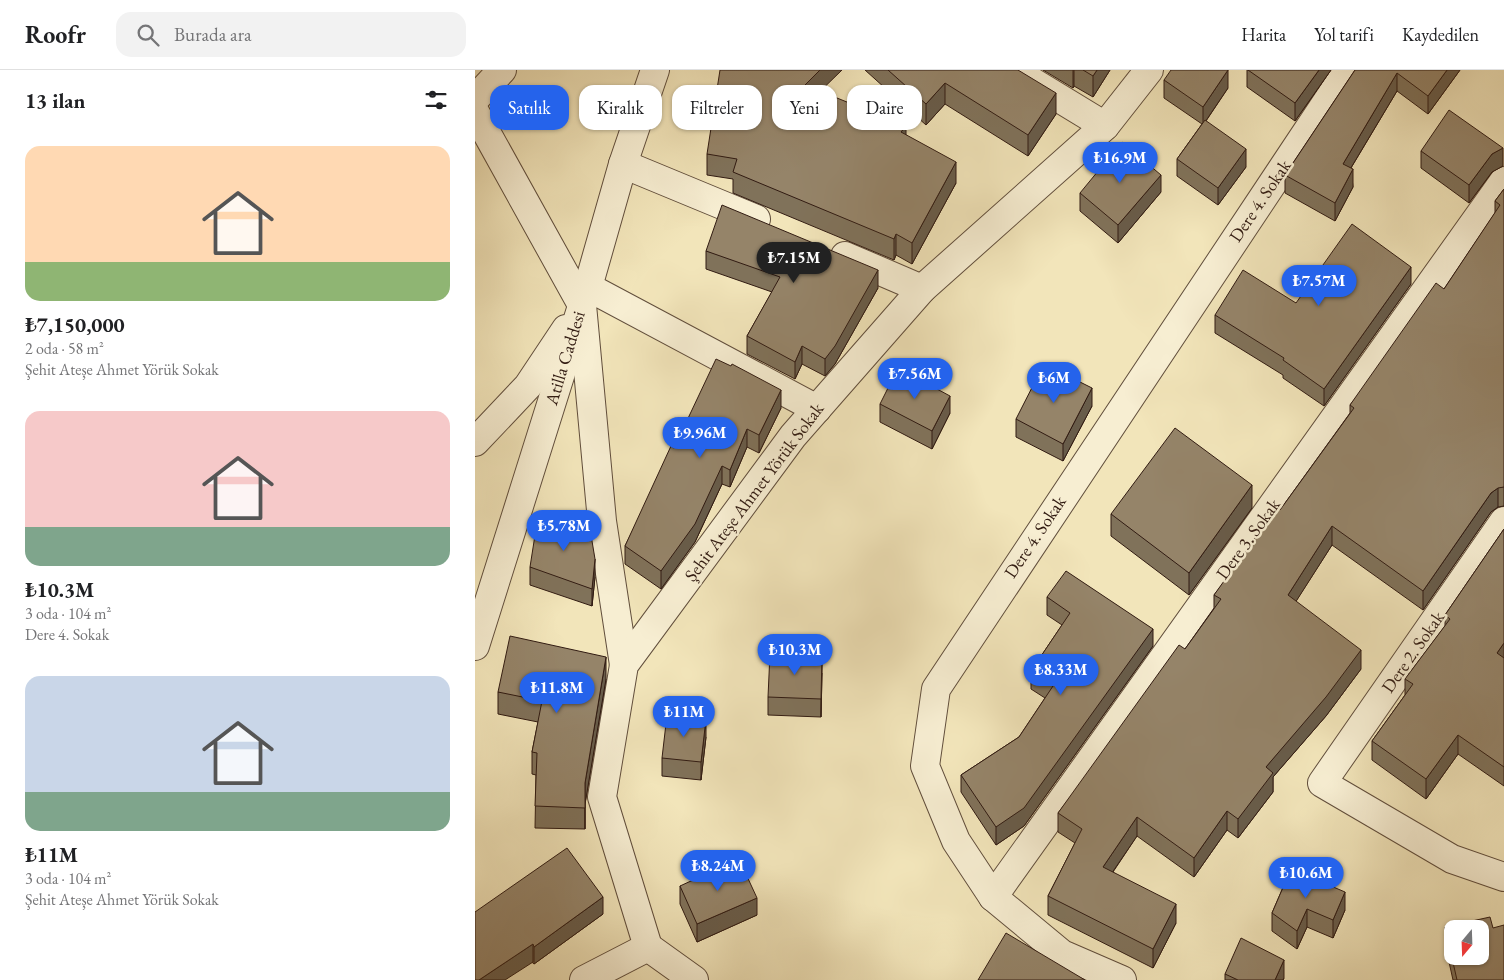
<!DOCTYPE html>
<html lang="tr">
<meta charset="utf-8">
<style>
body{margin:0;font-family:"EB Garamond",serif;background:#f2f2f2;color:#202124;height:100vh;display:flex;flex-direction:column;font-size:19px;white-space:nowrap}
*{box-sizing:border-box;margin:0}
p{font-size:16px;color:#757577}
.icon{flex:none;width:28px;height:28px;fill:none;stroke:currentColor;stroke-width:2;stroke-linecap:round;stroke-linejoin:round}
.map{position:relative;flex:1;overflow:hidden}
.drawer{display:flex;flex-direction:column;background:#fff;width:475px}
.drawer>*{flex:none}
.top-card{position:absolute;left:15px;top:15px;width:475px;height:45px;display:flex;gap:10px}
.needle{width:32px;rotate:199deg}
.buttons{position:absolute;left:969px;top:850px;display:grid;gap:10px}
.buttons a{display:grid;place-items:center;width:45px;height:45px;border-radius:10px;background:#fff;box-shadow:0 1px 4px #0004;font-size:25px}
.price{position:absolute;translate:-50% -42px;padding:0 11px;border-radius:18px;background:#2563eb;color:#fff;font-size:16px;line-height:32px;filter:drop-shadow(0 1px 2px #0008)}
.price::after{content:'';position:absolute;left:50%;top:30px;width:15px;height:11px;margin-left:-8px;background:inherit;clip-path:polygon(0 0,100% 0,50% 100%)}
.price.on{background:#222;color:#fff}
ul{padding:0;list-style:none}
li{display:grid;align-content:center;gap:10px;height:265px;padding:0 25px}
li span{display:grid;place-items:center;height:155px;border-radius:15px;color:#555}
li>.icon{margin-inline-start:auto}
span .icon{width:90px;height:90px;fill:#fffc;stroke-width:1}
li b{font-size:21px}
h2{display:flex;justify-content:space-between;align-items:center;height:60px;padding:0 25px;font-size:21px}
.tag{padding:0 18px;border-radius:15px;background:#fff;box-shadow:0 1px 4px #0004;font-size:18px;line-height:45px}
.tag.on{background:#2563eb;color:#fff}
header{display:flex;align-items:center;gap:30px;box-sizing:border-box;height:70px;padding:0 25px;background:#fff;border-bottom:1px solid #e0e0e0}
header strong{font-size:24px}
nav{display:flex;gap:28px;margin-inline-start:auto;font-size:18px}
.search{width:350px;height:45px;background:#f2f2f2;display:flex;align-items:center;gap:12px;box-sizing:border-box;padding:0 18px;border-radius:15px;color:#757577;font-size:19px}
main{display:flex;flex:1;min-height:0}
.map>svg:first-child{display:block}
</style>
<header>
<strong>Roofr</strong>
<div class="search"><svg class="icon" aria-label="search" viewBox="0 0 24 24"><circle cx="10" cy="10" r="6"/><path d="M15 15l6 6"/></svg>Burada ara</div>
<nav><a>Harita</a><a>Yol tarifi</a><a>Kaydedilen</a></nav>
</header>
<main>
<section class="drawer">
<h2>13 ilan<svg class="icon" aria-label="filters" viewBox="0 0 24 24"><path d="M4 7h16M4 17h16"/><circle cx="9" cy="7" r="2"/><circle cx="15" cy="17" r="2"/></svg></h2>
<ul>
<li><span style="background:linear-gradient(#ffd9b3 75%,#8fb573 0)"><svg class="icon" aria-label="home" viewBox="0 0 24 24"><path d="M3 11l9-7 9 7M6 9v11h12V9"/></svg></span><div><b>₺7,150,000</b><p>2 oda · 58 m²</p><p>Şehit Ateşe Ahmet Yörük Sokak</p></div></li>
<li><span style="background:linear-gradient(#f6c9c9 75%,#7fa58c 0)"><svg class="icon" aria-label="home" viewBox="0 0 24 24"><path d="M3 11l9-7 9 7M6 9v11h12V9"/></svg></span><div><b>₺10.3M</b><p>3 oda · 104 m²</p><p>Dere 4. Sokak</p></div></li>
<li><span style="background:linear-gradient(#c9d6e8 75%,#7fa58c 0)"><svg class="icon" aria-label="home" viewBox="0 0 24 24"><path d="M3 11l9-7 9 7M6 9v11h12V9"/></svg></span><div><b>₺11M</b><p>3 oda · 104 m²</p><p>Şehit Ateşe Ahmet Yörük Sokak</p></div></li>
</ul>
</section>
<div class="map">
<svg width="1029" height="910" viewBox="0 0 1029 910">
<rect width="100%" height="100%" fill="#f2e5ba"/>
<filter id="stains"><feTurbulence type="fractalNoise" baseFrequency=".004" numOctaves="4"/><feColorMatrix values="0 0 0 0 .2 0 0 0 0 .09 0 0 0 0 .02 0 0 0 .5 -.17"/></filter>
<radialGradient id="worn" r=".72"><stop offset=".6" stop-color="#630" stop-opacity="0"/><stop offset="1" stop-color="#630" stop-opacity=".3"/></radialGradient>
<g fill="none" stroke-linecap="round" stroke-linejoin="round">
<defs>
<g id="minor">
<polyline points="538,0 630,56"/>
<polyline points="0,29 27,0"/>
<polyline points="0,42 107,235 127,451 149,595"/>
<polyline points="148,94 281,149"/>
<polyline points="370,186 447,219"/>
<polyline points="113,217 342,339"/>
<polyline points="0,372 53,316 91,259"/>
<polyline points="1029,451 847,713 977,789 1029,807"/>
<polyline points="0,576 113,217 148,94 180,0"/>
<polyline points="518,827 1029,111"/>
<polyline points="173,877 219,910"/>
<polyline points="109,910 173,877 127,727 149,595 318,366 447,219 630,56 674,0"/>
<polyline points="647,910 587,884 518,827 481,771 450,696 461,619 873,0"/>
</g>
</defs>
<!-- minor casing -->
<use href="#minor" stroke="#614e3c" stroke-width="30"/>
<!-- minor -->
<use href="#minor" stroke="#f7eed2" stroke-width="28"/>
</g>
<!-- wall -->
<g fill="#80725a" stroke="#311b12">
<polygon points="390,0 543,0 581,44 553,86 470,34 451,55"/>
<polygon points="568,0 635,0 618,27 599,16 598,18"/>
<polygon points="772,0 856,0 820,51 772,17"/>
<polygon points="880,0 985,0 953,44 922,21 876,98 878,117 860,151 810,123 810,105"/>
<polygon points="689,10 753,18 731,51 771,97 743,135 702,106 702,89 727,54 689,28"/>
<polygon points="346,21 431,65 481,113 437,194 421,185 419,190 258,123 258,109 232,105 232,84"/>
<polygon points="946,81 1028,96 1017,102 994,133 946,98"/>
<polygon points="1029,119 1029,436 1023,437 1016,442 948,540 857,475 821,531 886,599 851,646 798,707 798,722 763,768 752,760 719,807 662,766 638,802 701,853 678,898 573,845 573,826 600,773 583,762 583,743 710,579 739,538 739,525 805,440 875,343 875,335 969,219 1020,143 1020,131"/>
<polygon points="686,122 643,173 605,141 605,123"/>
<polygon points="231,181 403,218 360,294 350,306 327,294 320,309 272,284 272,266 297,222 231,199"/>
<polygon points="936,214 849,336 808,308 808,305 740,263 740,245 821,233"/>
<polygon points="405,334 475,343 457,379 405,352"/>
<polygon points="617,336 588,391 541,367 541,349"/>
<polygon points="306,338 284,383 272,377 255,417 247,414 220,472 186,519 150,494 150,476 199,378"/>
<polygon points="777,438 714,525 636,466 636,444"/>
<polygon points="1029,459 1029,716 983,684 951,729 897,690 897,671 930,625 930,609 970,556 970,545"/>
<polygon points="55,497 120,507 117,536 55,515"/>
<polygon points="572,527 678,576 549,756 521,775 486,722 486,705 544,667 570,628 556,619 556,601 587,555 572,545"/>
<polygon points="347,603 346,647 293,645 293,627"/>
<polygon points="131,609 110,734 110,759 60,758 61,705 57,704 57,682 63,652 23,644 23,622"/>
<polygon points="231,667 226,710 187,706 187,688"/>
<polygon points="816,799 870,840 858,868 832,857 822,879 797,861 797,843"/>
<polygon points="205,816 282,845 222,872 205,834"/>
<polygon points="0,842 128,844 59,894"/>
<polygon points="970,857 1029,910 978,910 970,874"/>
<polygon points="750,904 809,908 808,910 750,910"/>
</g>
<!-- shaded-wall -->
<g fill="#685c4a" stroke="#311b12">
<polygon points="345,0 367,0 330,36 330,15"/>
<polygon points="598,0 599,0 599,16 598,18"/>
<polygon points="622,0 635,0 618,27 618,6"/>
<polygon points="753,0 753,18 728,55 728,37"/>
<polygon points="844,0 856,0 820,51 820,33"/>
<polygon points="972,0 985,0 953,44 953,26"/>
<polygon points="922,3 922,21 868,111 868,94"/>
<polygon points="470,13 470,34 451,55 451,34"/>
<polygon points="581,23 581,44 553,86 553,65"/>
<polygon points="431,56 431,77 426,62"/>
<polygon points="1028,78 1028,96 1017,102 994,133 994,115 1017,84"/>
<polygon points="771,79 771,97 743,135 743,118"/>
<polygon points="481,92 481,113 437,194 437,173"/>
<polygon points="878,99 878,117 860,151 860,133"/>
<polygon points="686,105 686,122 643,173 643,155"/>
<polygon points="421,164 421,185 419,190 419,169"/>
<polygon points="936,197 936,214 849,336 849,319"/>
<polygon points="403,200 403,218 360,294 350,306 350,289"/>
<polygon points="327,276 327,294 320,309 320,292"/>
<polygon points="617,318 617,336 588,391 588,374"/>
<polygon points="306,320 306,338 284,383 284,365"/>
<polygon points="475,326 475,343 457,379 457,361"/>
<polygon points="272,359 272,377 255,417 255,400"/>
<polygon points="247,396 247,414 220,472 186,519 186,501"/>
<polygon points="777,415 777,438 714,525 714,503"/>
<polygon points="1023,418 1023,437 1016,442 948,540 948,521 1016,423"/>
<polygon points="857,456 857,475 813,544 813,525"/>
<polygon points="120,489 120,507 117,536 117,519"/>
<polygon points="678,559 678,576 549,756 521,775 521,757"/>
<polygon points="1029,573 1029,592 1022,583"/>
<polygon points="886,580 886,599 851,646 798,707 798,722 763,768 763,749 791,697"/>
<polygon points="347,585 347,603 346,647 346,629"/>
<polygon points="131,587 131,609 110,734 110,759 110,713"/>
<polygon points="231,649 231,667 226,710 226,692"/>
<polygon points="983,665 983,684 951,729 951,709"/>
<polygon points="752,741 752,760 719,807 719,788"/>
<polygon points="662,747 662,766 628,816 628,797"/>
<polygon points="870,822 870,840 858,868 858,850"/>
<polygon points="128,827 128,844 59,894 59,877"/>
<polygon points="282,828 282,845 222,872 222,854"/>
<polygon points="701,834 701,853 678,898 678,879"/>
<polygon points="832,839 832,857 822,879 822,861"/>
<polygon points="58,874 58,892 30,910 4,910"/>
<polygon points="809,890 809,908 808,910 800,910"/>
</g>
<!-- building -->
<g fill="#958469" stroke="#311b12" fill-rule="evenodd">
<polygon points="245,0 345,0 330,15 431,56 426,62 481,92 437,173 421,164 419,169 258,102 262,89 232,84"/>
<polygon points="413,0 543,0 581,23 553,65 470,13 451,34"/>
<polygon points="608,0 622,0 618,6"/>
<polygon points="696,0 753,0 728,37 689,10"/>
<polygon points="773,0 844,0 820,33"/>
<polygon points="880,0 972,0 953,26 922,3 868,94 878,99 860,133 810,105"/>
<polygon points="974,40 1028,78 1017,84 994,115 946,81"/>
<polygon points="730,50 771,79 743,118 702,89"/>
<polygon points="647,72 686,105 643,155 605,123"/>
<polygon points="1029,119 1029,417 1023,418 1016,423 948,521 857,456 813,525 886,580 851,627 791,697 798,703 763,749 752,741 719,788 662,747 628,797 701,834 678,879 573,826 607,759 583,743 704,575 710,579 746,529 739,525 802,437 805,440 879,338 875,335 961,213 969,219 1025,135 1020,131"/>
<polygon points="247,135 403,200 360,276 350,289 327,276 320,292 272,266 305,207 231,181"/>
<polygon points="877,154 936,197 849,319 808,290 809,288 740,245 768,200 821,233"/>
<polygon points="241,289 256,296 257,294 306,320 284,365 272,359 255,400 247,396 220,454 186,501 150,476 196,376 199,378"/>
<polygon points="569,294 617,318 588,374 541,349"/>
<polygon points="423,298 475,326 457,361 405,334"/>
<polygon points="700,358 777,415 714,503 636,444"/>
<polygon points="63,446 115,459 120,489 117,519 55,497"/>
<polygon points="1029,459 1029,573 1022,583 1029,588 1029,697 983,665 951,709 897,671 938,614 930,609 975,549 970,545"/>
<polygon points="591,501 678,559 549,738 521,757 486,705 544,667 578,616 556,601 595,543 572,527"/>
<polygon points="35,566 131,587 110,713 110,738 60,736 62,683 57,682 67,631 23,622"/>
<polygon points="295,583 347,585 346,629 293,627"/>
<polygon points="192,645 231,649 226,692 187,688"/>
<polygon points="92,778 128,827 59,877 58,874 4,910 0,910 0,842"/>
<polygon points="264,789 282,828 222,854 205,816"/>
<polygon points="816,799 870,822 858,850 832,839 822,861 797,843"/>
<path d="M1015 847 1018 858 1029 855V910H982L970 857ZM978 859H1005V886H978Z"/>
<polygon points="531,863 610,910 503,910"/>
<polygon points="766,868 809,890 800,910 763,910 750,904"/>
</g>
<g text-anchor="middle" stroke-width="5" stroke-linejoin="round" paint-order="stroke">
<!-- street labels -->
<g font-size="18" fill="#311b12" stroke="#f7eed2">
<text transform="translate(785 131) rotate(-56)" y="6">Dere 4. Sokak</text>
<text transform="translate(90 288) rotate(-73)" y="6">Atilla Caddesi</text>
<text transform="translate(279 422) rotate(-53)" y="6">Şehit Ateşe Ahmet Yörük Sokak</text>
<text transform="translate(560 467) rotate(-56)" y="6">Dere 4. Sokak</text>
<text transform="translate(773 469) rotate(-54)" y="6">Dere 3. Sokak</text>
<text transform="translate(938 582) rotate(-55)" y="6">Dere 2. Sokak</text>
</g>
</g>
<rect width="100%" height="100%" filter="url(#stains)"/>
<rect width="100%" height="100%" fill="url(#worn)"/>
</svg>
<div class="buttons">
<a><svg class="needle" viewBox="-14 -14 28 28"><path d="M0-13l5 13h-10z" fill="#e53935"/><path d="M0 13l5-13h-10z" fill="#757577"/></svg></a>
</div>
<b class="price" style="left:645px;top:114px">₺16.9M</b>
<b class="price on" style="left:319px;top:214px">₺7.15M</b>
<b class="price" style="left:844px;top:237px">₺7.57M</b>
<b class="price" style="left:440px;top:330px">₺7.56M</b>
<b class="price" style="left:579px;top:334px">₺6M</b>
<b class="price" style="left:225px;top:389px">₺9.96M</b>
<b class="price" style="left:89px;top:482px">₺5.78M</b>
<b class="price" style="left:320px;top:606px">₺10.3M</b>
<b class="price" style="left:586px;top:626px">₺8.33M</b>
<b class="price" style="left:82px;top:644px">₺11.8M</b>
<b class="price" style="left:209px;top:668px">₺11M</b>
<b class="price" style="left:243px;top:822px">₺8.24M</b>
<b class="price" style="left:831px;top:829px">₺10.6M</b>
<div class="top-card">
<a class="tag on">Satılık</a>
<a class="tag">Kiralık</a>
<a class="tag">Filtreler</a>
<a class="tag">Yeni</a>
<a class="tag">Daire</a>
</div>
</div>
</main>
